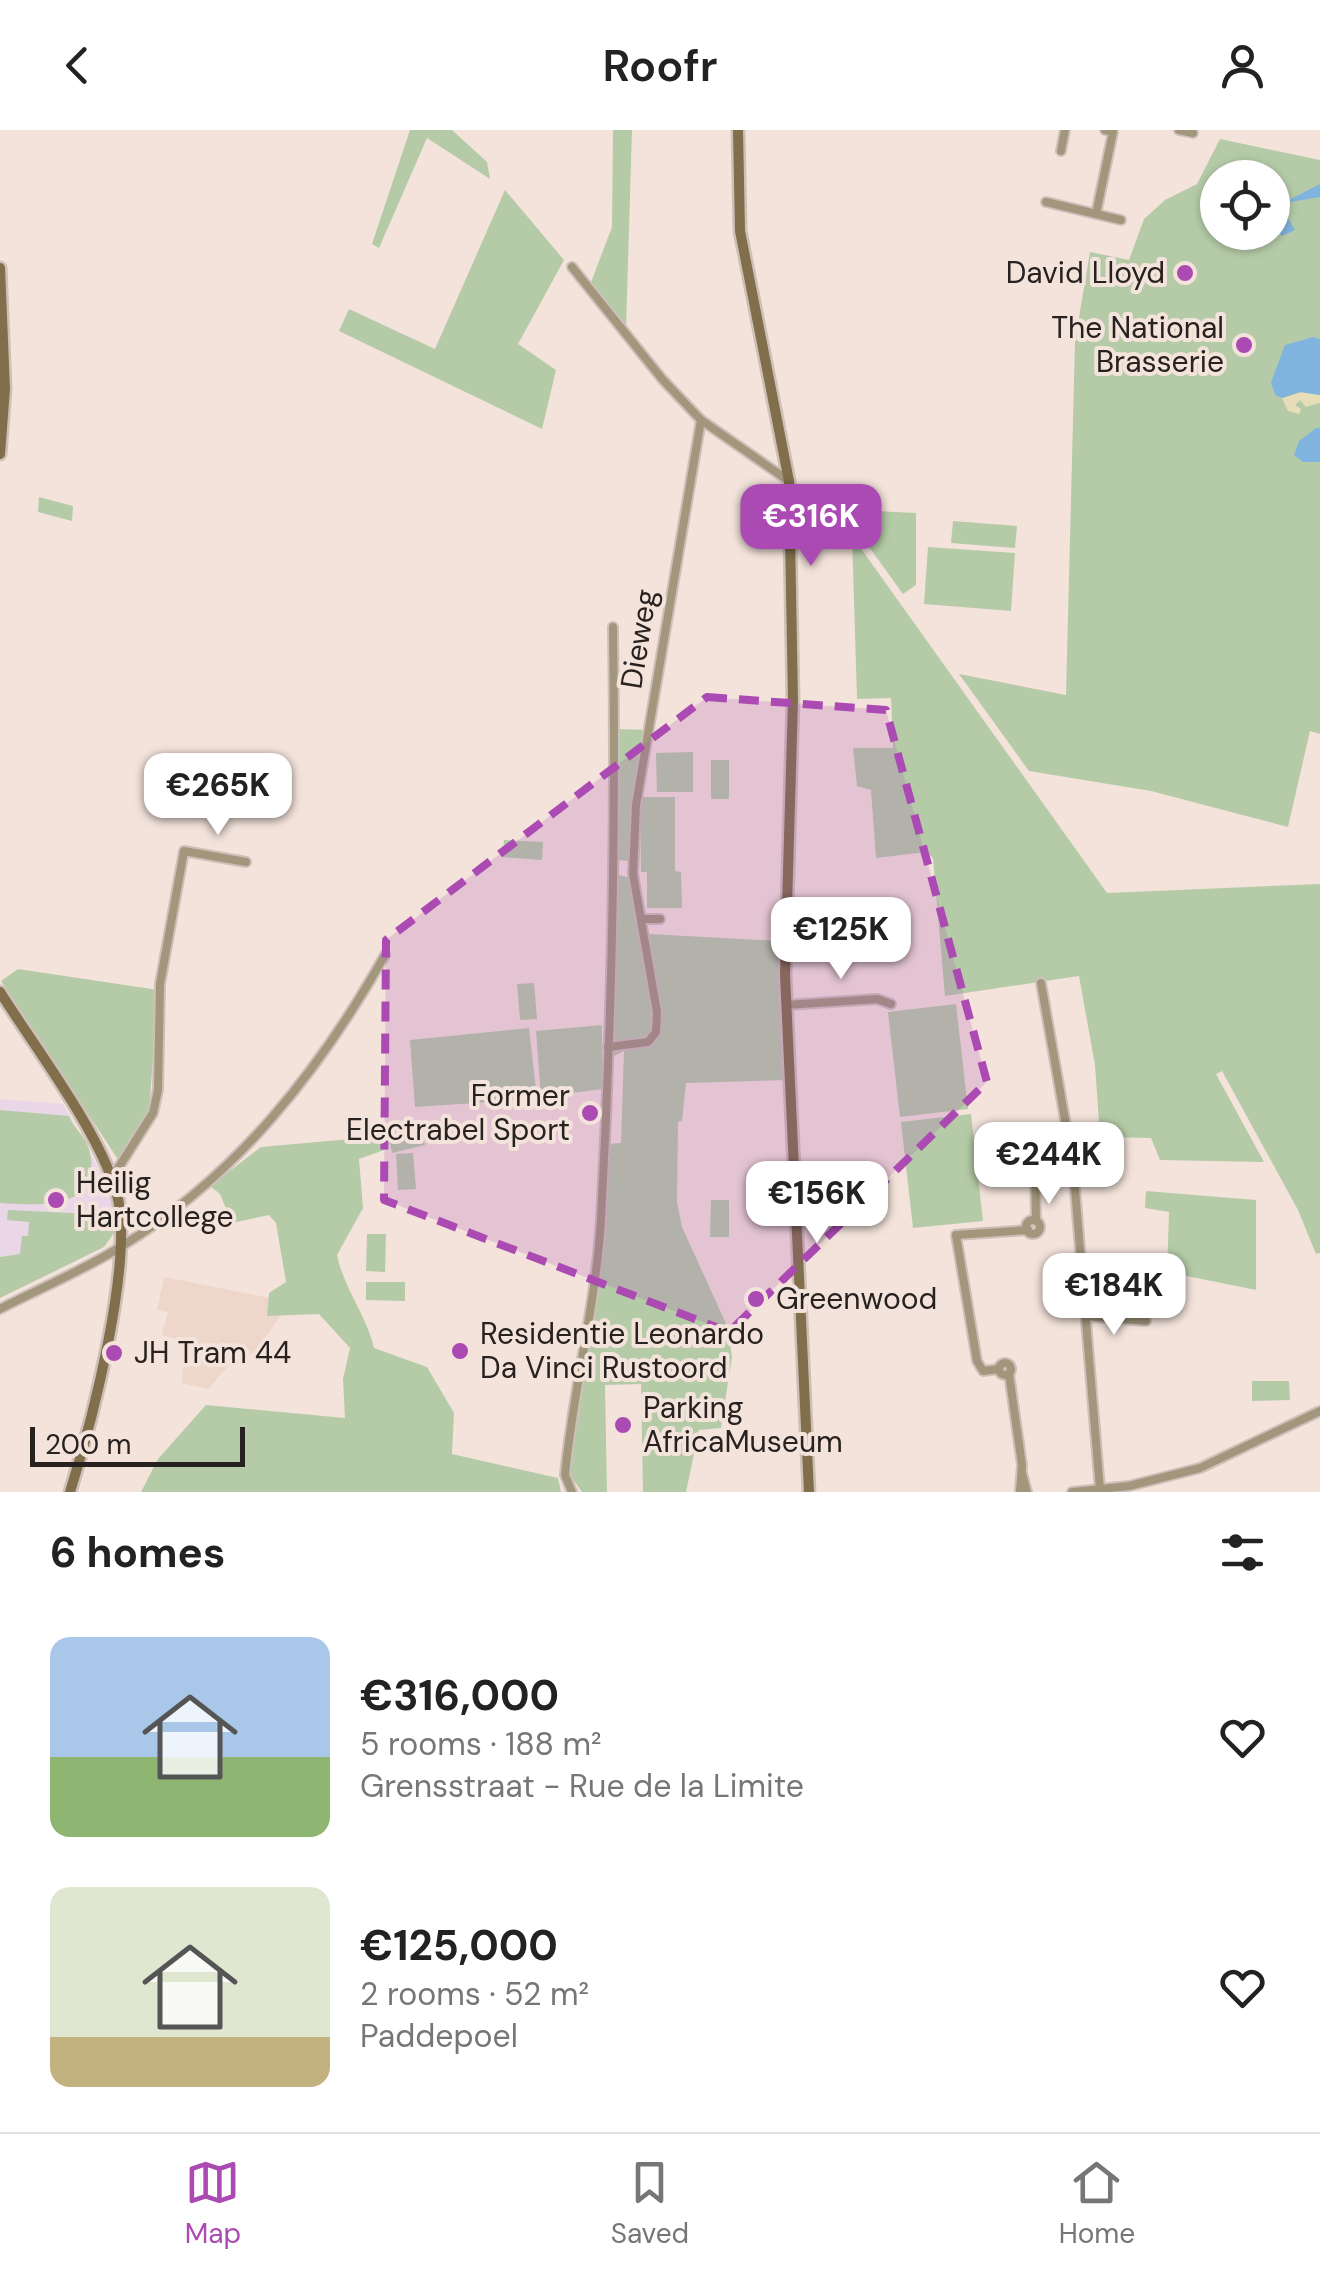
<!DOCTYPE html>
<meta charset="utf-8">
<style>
body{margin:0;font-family:"DM Sans",sans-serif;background:#f6f6f6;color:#222;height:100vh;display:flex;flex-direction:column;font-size:38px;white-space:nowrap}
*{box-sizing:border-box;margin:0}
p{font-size:32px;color:#767676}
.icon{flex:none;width:55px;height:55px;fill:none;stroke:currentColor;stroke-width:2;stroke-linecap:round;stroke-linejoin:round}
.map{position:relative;height:1362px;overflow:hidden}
.sheet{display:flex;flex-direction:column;background:#fff;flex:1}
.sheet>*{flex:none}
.tools{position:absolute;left:1200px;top:30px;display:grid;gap:20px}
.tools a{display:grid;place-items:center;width:90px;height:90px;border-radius:50%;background:#fff;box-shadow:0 2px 8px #0004;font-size:50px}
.scale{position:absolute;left:30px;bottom:25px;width:215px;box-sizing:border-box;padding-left:10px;border:5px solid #27221f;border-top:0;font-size:28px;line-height:35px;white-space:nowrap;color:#27221f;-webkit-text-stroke:8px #f3e3db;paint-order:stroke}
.price{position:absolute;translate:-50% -85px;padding:0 22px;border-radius:20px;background:#fff;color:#222;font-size:32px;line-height:65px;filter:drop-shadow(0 2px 5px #0008)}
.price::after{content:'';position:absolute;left:50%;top:60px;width:30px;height:22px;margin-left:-15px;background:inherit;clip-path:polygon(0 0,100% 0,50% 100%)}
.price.selected{background:#ab4ab2;color:#fff}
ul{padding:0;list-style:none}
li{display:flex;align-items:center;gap:30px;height:250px;padding:0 50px}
li span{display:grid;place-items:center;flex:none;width:280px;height:200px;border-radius:20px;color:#555}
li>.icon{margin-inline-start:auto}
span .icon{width:120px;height:120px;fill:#fffc;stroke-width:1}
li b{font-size:42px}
h2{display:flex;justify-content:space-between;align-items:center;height:120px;padding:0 50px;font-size:42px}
header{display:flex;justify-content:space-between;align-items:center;height:130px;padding:0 50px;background:#fff;font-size:45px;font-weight:600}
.menu{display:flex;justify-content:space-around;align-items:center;height:140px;border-top:2px solid #e0e0e0;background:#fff;font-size:28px;color:#767676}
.menu a{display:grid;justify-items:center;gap:5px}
.menu .selected{color:#ab4ab2}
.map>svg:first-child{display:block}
</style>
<header><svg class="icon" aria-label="back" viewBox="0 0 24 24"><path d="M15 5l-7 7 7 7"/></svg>Roofr<svg class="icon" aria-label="person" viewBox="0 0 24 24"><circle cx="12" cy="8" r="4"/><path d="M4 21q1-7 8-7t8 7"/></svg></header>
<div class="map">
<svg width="1320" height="1362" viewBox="0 0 1320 1362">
<rect width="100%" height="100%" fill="#f3e3db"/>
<!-- built -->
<polygon fill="#eed7ca" points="164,1147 290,1172 256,1221 231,1233 208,1259 182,1253 185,1212 162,1205 168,1182 157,1180"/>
<!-- education -->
<polygon fill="#e9d7e7" points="0,969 63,974 107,1054 115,1093 104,1117 0,1168"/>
<!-- green -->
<g fill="#b5cba8" fill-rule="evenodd">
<polygon points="410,0 452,0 487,32 490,49 427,8 379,118 372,114"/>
<polygon points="613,0 632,0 626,198 590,155 612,97"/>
<path d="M1220 9 1320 30V604L1310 601 1288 697 1151 661 1029 641 959 544 1066 565 1075 211 1090 122 1129 130 1144 89 1165 70 1197 54ZM1218 48H1272V102H1218Z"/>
<polygon points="505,60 564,130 518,214 556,240 542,299 339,201 349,179 435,219"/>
<polygon points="39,367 73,376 72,391 38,382"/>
<polygon points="855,380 916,383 916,455 903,464 856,399"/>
<polygon points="953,391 1017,396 1015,418 951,413"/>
<polygon points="852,406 1107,763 1320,754 1320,1123 1316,1124 1298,1080 1222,941 1216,944 1264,1032 1160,1030 1151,1008 1100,1007 1095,935 1079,846 945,866 933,728 926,722 876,728 871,660 857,656 853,618 893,618 891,568 857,569"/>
<polygon points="928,417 1015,423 1011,481 924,474"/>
<polygon points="616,599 646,600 631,680 629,731 618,730"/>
<polygon points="693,622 693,662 657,662 656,623"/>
<rect x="711" y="630" width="18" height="39"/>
<polygon points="640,667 675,667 675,741 681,742 682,778 647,778 647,742 641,742"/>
<polygon points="504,710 543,712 542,730 503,727"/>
<polygon points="618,745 636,749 649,804 780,811 785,950 686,953 682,991 678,992 677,1072 682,1097 728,1198 732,1227 721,1298 699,1300 686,1362 643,1362 641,1254 605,1255 607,1362 582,1362 569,1344 606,1076 608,1014 621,1013 624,921 612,927"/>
<polygon points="18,839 158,860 149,982 119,1031 1,851"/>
<polygon points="534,853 537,889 520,890 517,854"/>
<polygon points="956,874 968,979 900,987 888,882"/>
<polygon points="602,895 602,959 541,967 536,901"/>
<polygon points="529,898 537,969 415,977 410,910"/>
<path d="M0 980 69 986C73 998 85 1005 89 1019 105 1082 37 1075 0 1073Z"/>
<polygon points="971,984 983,1091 913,1098 901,992"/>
<polygon points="420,997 425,1015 392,1023 388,1005"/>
<path d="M384 1006 387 1019 359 1029 363 1078 337 1125C344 1159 367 1186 374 1218L427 1237 454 1283 452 1324 558 1348 561 1362H141L158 1329 206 1275 345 1288 343 1249 350 1218 319 1184 267 1186 269 1163 286 1152 276 1093 269 1085 232 1093 220 1064 210 1056 261 1017Z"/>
<polygon points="413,1023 416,1059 398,1060 396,1024"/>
<polygon points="1146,1061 1256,1070 1256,1160 1167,1142 1169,1082 1145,1078"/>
<polygon points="711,1070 729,1070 729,1107 710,1107"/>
<polygon points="8,1080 114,1085 114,1103 104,1117 0,1168 0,1127 20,1124 22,1106 28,1106 29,1092 7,1090"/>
<polygon points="367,1104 386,1104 385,1142 366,1141"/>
<polygon points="366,1152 405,1152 405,1171 366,1170"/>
<polygon points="1252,1251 1289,1251 1290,1270 1252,1271"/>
</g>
<!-- sand -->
<polygon fill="#e7ddb8" points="1302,262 1320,265 1320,273 1306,277 1300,270 1295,275 1301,279 1299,284 1288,281 1282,268"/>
<!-- water -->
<g fill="#81b3df">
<polygon points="1320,54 1320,67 1290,72 1286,85 1295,100 1282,106 1273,96 1281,74"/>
<polygon points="1313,207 1320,209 1320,265 1300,262 1282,268 1275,265 1271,252 1285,215"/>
<polygon points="1316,298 1320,298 1320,332 1303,332 1294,325 1299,311"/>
</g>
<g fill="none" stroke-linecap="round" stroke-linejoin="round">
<defs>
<g id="street">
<polyline points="1179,0 1193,3"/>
<polyline points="1061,21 1065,0"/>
<polyline points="1046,72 1121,90"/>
<polyline points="1096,84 1113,2 1105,0"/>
<polyline points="572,137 663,250 701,290 789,351"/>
<polyline points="642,789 660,789"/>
<polyline points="1041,853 1073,1035 1100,1360"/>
<polyline points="786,875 877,869 891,874"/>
<polyline points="608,917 648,912 656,902 657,882 633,744 636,675 701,290"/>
<polyline points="1035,1039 1036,1091"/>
<polyline points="112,1048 153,983 158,960 160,854 184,721 246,732"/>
<circle cx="1033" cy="1097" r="7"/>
<path d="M0 1179C41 1158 84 1140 122 1116 237 1046 320 940 385 825"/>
<polyline points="1086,1186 1146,1191"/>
<circle cx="1005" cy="1239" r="6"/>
<polyline points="999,1239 983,1241 977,1231 956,1105 1028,1100"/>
<polyline points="1009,1244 1022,1335 1020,1362"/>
<polyline points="1022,1343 1027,1362"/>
<path d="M572 1362 565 1345C573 1259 596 1175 601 1089 612 892 616 694 613 497"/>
<polyline points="1072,1362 1129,1356 1200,1338 1320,1281"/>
</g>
<g id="secondary">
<polyline points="738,0 740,101 789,351 793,570 785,845 809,1362"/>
<polyline points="0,138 5,259 0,324"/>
<path d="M0 862C36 919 97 998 116 1061 136 1126 91 1295 70 1362"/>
</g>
</defs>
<!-- street casing -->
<use href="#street" stroke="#cec0b9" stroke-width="12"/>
<!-- secondary casing -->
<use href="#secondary" stroke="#cec0b9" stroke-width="15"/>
<!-- street -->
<use href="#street" stroke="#a2967d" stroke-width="8"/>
<!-- secondary -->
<use href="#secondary" stroke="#806f4a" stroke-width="10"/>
</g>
<!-- marked area -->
<path fill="#ab4ab2" fill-opacity="0.2" stroke="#ab4ab2" stroke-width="8" stroke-dasharray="20 12" stroke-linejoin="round" d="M707 567 886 580 987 952 729 1202 384 1070 386 810Z"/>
<!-- markers -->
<g fill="#ab4ab2" stroke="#f3e3db" stroke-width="4">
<circle cx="1185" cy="143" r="10"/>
<circle cx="1244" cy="215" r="10"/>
<circle cx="590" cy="983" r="10"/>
<circle cx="56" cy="1070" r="10"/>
<circle cx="756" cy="1169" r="10"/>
<circle cx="460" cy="1221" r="10"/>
<circle cx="114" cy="1223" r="10"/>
<circle cx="623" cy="1295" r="10"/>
</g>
<g text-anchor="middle" stroke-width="8" stroke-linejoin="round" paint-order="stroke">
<!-- poi labels -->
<g font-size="30" fill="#27221f" stroke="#f3e3db" text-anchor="start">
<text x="1165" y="153" text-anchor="end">David Lloyd</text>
<text x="1224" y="208" text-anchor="end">The National<tspan x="1224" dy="34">Brasserie</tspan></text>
<text x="570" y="976" text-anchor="end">Former<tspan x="570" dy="34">Electrabel Sport</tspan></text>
<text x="76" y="1063">Heilig<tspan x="76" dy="34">Hartcollege</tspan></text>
<text x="776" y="1179">Greenwood</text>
<text x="480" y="1214">Residentie Leonardo<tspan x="480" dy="34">Da Vinci Rustoord</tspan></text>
<text x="134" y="1233">JH Tram 44</text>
<text x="643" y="1288">Parking<tspan x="643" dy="34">AfricaMuseum</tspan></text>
</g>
<!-- street labels -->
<g font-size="30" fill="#27221f" stroke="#f3e3db">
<text transform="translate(639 509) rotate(-81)" y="10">Dieweg</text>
</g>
</g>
</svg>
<div class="tools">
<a><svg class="icon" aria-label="locate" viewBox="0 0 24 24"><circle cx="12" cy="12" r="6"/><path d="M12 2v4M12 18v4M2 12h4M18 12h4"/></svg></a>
</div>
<div class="scale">200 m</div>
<b class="price selected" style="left:811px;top:439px">€316K</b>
<b class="price" style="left:218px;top:708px">€265K</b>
<b class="price" style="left:841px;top:852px">€125K</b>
<b class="price" style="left:1049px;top:1077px">€244K</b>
<b class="price" style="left:817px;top:1116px">€156K</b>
<b class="price" style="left:1114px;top:1208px">€184K</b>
</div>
<section class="sheet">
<h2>6 homes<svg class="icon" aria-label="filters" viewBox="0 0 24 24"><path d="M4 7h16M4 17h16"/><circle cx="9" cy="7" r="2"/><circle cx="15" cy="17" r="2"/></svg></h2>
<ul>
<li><span style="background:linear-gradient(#a9c7e8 60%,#8fb573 0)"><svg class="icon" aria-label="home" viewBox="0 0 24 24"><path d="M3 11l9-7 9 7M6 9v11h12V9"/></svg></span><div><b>€316,000</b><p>5 rooms · 188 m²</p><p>Grensstraat - Rue de la Limite</p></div><svg class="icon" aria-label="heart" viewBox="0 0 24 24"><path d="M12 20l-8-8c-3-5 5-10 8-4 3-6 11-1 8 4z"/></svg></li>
<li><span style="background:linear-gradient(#dfe7d0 75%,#c2b280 0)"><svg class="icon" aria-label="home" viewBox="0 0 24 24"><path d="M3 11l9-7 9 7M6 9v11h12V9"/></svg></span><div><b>€125,000</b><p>2 rooms · 52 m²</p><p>Paddepoel</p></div><svg class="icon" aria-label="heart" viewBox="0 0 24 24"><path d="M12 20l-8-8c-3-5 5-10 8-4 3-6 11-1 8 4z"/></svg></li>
</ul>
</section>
<nav class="menu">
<a class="selected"><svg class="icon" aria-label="map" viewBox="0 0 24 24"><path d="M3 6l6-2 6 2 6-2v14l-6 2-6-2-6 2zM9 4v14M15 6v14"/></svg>Map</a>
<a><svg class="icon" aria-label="saved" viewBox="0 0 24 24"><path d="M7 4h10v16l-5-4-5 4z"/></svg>Saved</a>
<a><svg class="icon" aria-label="home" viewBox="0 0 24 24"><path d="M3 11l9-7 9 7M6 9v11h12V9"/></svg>Home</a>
</nav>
